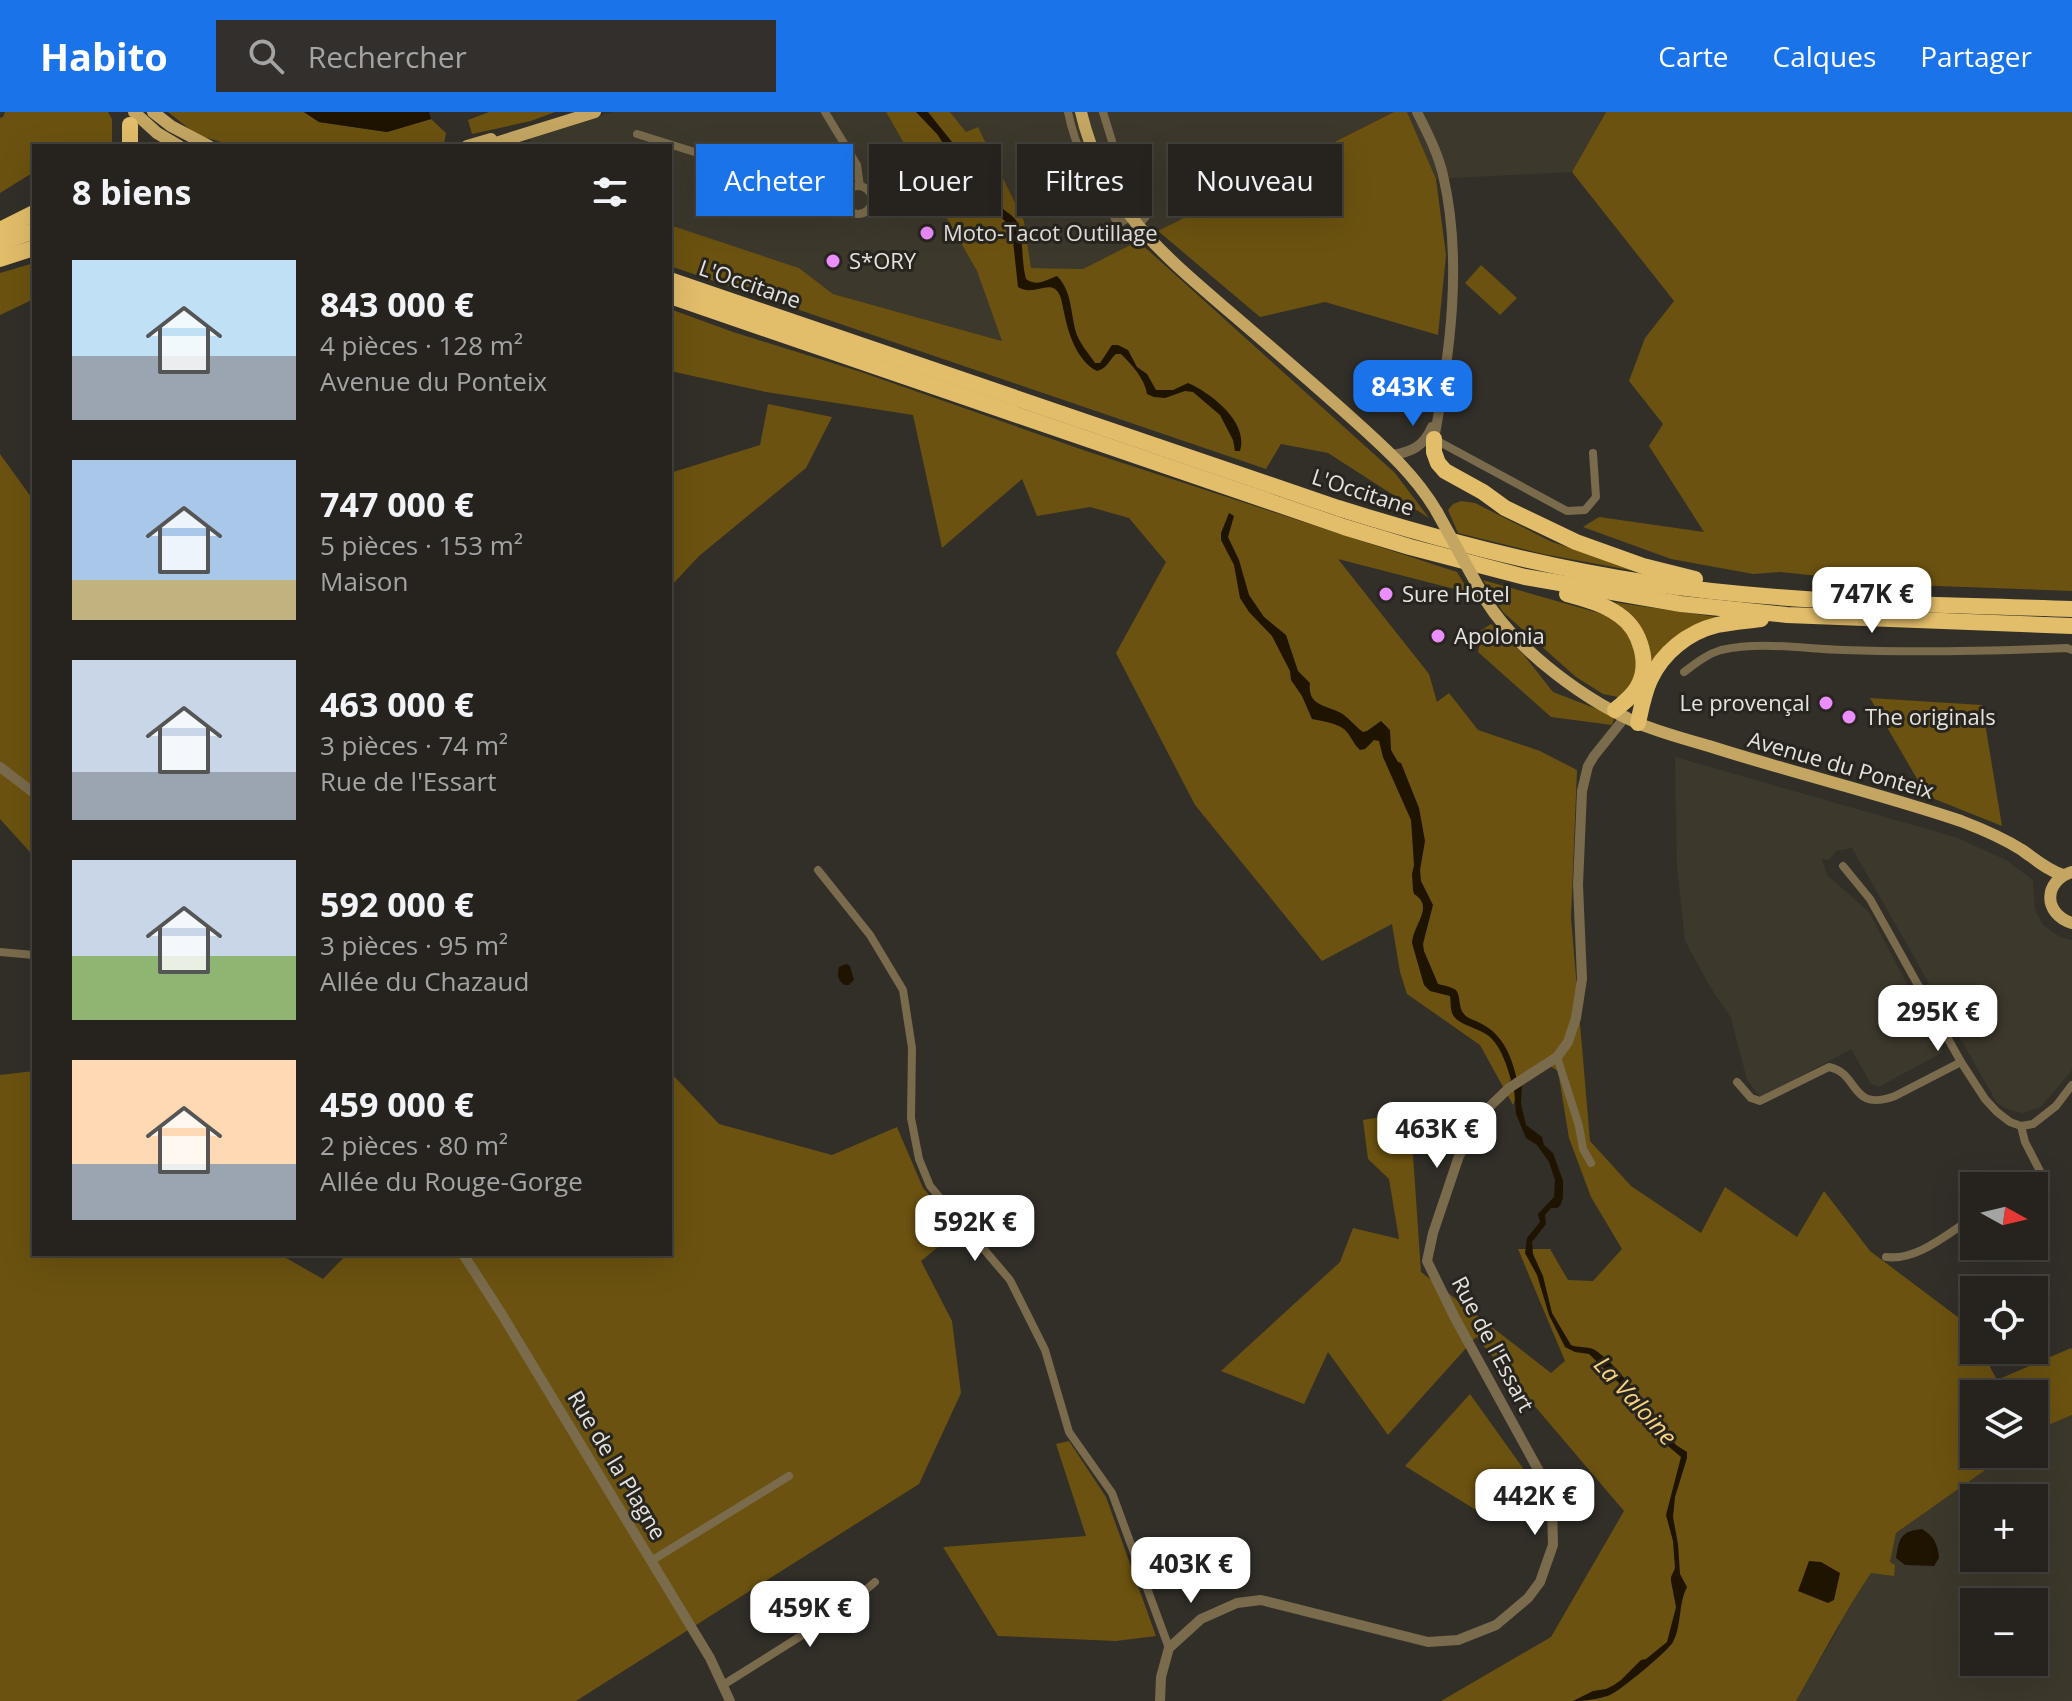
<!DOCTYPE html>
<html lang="fr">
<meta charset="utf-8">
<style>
body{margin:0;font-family:"Open Sans",sans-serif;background:#322f2c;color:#f1f3f6;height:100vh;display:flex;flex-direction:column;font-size:30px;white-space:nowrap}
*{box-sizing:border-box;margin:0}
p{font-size:26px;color:#a4a4a4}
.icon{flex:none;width:44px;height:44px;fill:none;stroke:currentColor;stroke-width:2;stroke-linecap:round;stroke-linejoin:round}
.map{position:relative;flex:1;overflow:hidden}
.drawer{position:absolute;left:32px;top:32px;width:640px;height:1112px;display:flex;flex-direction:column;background:#26231f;border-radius:0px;box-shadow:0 8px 32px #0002,0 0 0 2px #42403d}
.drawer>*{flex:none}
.guide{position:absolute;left:696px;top:32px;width:760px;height:72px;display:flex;gap:16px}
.needle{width:52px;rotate:98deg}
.tools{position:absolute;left:1960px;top:1060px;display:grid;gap:16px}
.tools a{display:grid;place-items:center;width:88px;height:88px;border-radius:0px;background:#26231f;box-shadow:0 8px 32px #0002,0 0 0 2px #42403d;font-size:40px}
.price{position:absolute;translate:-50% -68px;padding:0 18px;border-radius:16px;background:#fff;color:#222;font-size:26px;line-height:52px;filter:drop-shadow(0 2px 4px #0008)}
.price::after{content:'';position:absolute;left:50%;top:48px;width:24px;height:18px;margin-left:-12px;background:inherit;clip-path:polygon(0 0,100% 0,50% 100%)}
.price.selected{background:#1a73e8;color:#fff}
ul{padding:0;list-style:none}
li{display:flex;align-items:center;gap:24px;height:200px;padding:0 40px}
li span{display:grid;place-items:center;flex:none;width:224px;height:160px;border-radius:0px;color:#555}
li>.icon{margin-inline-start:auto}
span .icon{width:96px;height:96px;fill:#fffc;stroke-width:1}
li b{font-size:34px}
h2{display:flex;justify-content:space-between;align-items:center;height:96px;padding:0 40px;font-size:34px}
.chip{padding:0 28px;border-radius:0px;background:#26231f;box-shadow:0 8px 32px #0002,0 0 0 2px #42403d;font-size:28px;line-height:72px}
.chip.selected{background:#1a73e8;color:#fff}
header{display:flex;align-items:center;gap:48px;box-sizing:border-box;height:112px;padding:0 40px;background:#1a73e8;color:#fff}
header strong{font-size:38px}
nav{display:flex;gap:44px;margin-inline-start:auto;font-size:28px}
.search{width:560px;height:72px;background:#322f2c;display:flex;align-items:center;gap:20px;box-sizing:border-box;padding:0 28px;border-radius:0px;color:#a4a4a4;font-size:30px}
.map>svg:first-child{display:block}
</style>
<header>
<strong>Habito</strong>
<div class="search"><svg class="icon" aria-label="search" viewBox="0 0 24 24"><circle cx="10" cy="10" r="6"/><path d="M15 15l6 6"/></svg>Rechercher</div>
<nav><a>Carte</a><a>Calques</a><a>Partager</a></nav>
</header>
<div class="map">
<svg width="2072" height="1589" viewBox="0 0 2072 1589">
<rect width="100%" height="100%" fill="#322f29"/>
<!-- built -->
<g fill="#3d382c" fill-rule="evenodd">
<polygon points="613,0 886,0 977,159 1003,229 833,182 799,156 670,113 670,34 532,34 530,26"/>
<polygon points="950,0 1394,0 1083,157 1031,156 1024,109 978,15 966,20"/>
<polygon points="1407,0 1606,0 1572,60 1436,67"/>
<polygon points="1675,645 1955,725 2006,748 2033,768 2035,797 2043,813 2060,825 2072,828 2072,958 2041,995 2023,1001 2007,997 1997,991 1852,736 1836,739 1829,748 1822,747 1827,763 1869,800 1943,940 1879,975 1871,972 1851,937 1761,986 1747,968 1731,906 1709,873 1685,829 1677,755"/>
<path d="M2072 1303V1589H1796L1837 1519 1847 1496 1871 1460 1890 1450 1896 1421 2004 1344 2005 1342H2034V1319ZM1974 1386H2034V1446H1974ZM1974 1490H2034V1550H1974Z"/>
</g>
<!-- green -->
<g fill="#6b5210">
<polygon points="5,0 108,0 112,7 112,34 34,34 34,60 0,81 0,6 3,5"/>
<polygon points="168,0 304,0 319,10 387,20 431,7 446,21 444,32 419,34 235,34 197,23"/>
<polygon points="489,0 555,0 531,9 472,22 468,8"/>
<polygon points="886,0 950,0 966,20 978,15 1024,109 1031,156 1083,157 1138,129 1395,361 1429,406 1328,341 1281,332 1266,357 670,154 670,113 799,156 833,182 1002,229 977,159"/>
<polygon points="1394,0 1407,0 1436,67 1446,143 1438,223 1325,190 1260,205 1158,119"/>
<polygon points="1606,0 2072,0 2072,479 1909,473 1780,460 1753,462 1671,447 1583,415 1599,405 1704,420 1649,334 1663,312 1629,269 1645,226 1674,189 1572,60"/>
<polygon points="34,151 34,187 0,203 0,161"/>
<polygon points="1481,153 1517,186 1500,203 1465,171"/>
<path d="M670 197 733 220 861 260 1089 340 1457 460 1466 475V480L1338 447 1429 562 1437 590 1449 581 1478 618 1540 639 1577 658 1571 806 1590 1029 1631 1074 1701 1121 1725 1075 1797 1125 1824 1079 1870 1139 1967 1212 1974 1226V1238H1981L1997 1268 2071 1236 2072 1238V1303L2034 1319V1282H1974V1342H2005V1344L1896 1421 1890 1450 1895 1453 1894 1464 1871 1461C1843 1502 1821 1546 1796 1589H1441L1551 1525 1624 1399 1476 1225 1388 1323 1328 1240 1304 1292 1221 1259 1340 1150 1353 1116 1399 1127 1389 1067 1368 1047 1363 1008 1410 1000 1421 1160 1551 1261 1565 1249 1518 1137H1550L1568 1168 1593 1169 1622 1137 1591 1085 1569 1026 1558 959 1542 949 1526 960 1513 993 1480 933 1407 882 1400 860 1392 812 1322 849 1195 693 1116 541 1166 450 1129 406 1090 395 1037 404 1022 367 942 436 913 303 766 280 670 259Z"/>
<polygon points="768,292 832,305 806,356 699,444 670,475 670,361 760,333"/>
<polygon points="0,342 34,389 34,742 30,740 0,707"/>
<polygon points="1461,389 1475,391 1552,430 1651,462 1543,442 1458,421 1448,398 1453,392"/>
<polygon points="1483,468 1606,503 1632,523 1639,555 1630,581 1618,585 1603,582 1576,565 1503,500"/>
<polygon points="1605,489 1731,507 1692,516 1648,562 1648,534"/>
<polygon points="1491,512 1523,542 1553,580 1615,604 1612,613 1551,605 1478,540 1481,526 1479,520"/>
<polygon points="1870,586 1982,593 2002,714 1927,684"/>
<polygon points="34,959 34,1142 279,1142 323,1167 347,1142 670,1142 670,960 719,1012 832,1043 897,1015 923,1076 960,1117 921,1149 952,1209 961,1281 919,1372 576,1589 0,1589 0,963"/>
<polygon points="1470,1282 1525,1359 1492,1408 1405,1354"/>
<polygon points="1069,1329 1106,1385 1156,1524 1116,1529 998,1524 943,1435 1086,1424 1056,1332"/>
</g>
<!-- water -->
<g fill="#1f1400">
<polygon points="304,0 429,0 431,7 387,20 319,10"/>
<path d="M916 0H928L956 35 964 37 971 36C994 51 984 66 993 85 999 98 1015 102 1018 112 1024 129 1021 149 1026 167 1037 175 1046 168 1057 164 1073 180 1070 203 1077 223 1081 233 1089 242 1095 251H1100L1112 233H1118L1128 238 1137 255 1147 262 1156 278H1173L1188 271C1211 281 1249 310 1240 339H1235L1233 328 1220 303 1193 280 1185 279 1165 286 1154 285 1147 282C1145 267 1132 253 1121 242H1116C1108 249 1108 256 1097 259 1077 249 1068 221 1064 200 1062 193 1062 182 1055 177 1045 171 1032 184 1018 175L1012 120 1004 108 986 93 979 81 974 51 970 48 958 45 949 40 937 22Z"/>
<path d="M1229 401 1234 404 1228 425 1239 448 1249 483 1264 505 1286 523 1298 559 1310 571C1307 594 1326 593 1341 601 1349 606 1355 614 1363 620L1367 619 1381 609 1390 618 1391 638 1398 650 1401 651 1419 696 1425 729 1420 758 1421 769 1433 793 1423 832 1424 839 1438 872C1442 873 1452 875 1456 878 1461 884 1458 896 1464 902 1468 907 1475 908 1480 911 1503 922 1512 945 1517 968L1508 971 1511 968C1507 954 1502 938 1492 927 1482 916 1459 914 1453 903 1450 898 1451 890 1450 884L1430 879 1424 873 1412 831C1413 812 1435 795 1414 782L1413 778 1412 762 1414 753 1411 708 1383 645 1379 629 1374 628 1365 637 1360 638C1353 632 1351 623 1344 617 1336 611 1322 609 1312 607L1302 584 1291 568 1290 559 1272 524 1249 500 1240 486 1234 453 1221 428V421Z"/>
<path d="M846 852 850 854 854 868 849 873H844C838 868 837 863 839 855Z"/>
<path d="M1522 972 1521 992 1526 1013 1542 1025 1544 1033 1553 1041 1563 1069V1086L1560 1094 1557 1096H1551L1545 1103 1546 1112 1532 1130 1533 1142 1543 1164 1552 1201 1571 1233C1578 1236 1588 1234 1595 1238 1620 1254 1656 1308 1676 1333L1687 1340V1346L1675 1385 1673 1405 1678 1432 1680 1462 1687 1475C1678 1492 1682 1513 1673 1530 1668 1539 1620 1579 1610 1583 1599 1587 1585 1589 1573 1589L1593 1579 1606 1577 1614 1573 1621 1568 1641 1548 1646 1547 1667 1530 1676 1495 1671 1469V1465L1675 1456 1673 1429 1666 1403 1681 1345 1668 1334 1645 1307 1618 1270 1589 1242 1575 1240 1565 1235 1549 1203 1537 1163 1525 1141 1527 1126 1540 1110 1538 1102 1554 1085 1555 1068 1549 1050 1537 1033 1526 1026 1516 1002 1514 977Z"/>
<path d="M1922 1417C1934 1424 1938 1433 1939 1446L1934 1454 1905 1453 1896 1446C1899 1426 1901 1419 1922 1417Z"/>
<polygon points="1809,1449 1821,1450 1840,1461 1834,1488 1828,1491 1798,1479"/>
</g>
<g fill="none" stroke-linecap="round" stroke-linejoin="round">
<!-- minor -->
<g stroke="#7a6b4c" stroke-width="8">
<polyline points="825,0 857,53 860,74"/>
<path d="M1068 0C1076 41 1098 77 1118 112L1130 105"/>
<polyline points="1103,0 1115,39 1148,102 1138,114"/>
<polyline points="637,22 771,64 845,84"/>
<circle cx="858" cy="88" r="14"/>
<polyline points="1434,327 1567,399 1585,398 1596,385 1593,341"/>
<path d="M1684 560C1696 551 1707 542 1721 538 1761 529 1804 537 1844 538 1919 541 1993 539 2067 536L2072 538"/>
<polyline points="1843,754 1870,787 1961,950 1985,987 1997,1000 2010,1010 2021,1014 2033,1012 2056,994 2072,973"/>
<polyline points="818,758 870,823 903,878 912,936 911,1006 919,1047 930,1074 1010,1168 1045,1238 1069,1320 1112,1381 1169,1536"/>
<polyline points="0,840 34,843"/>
<polyline points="1557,945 1579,1014 1583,1037 1591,1051"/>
<path d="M1737 970 1751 986 1760 989 1829 955C1860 961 1849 1001 1895 984L1961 950"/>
<polyline points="2021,1014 2025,1030 2041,1061 2023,1074"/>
<path d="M1886 1145C1918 1149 1948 1121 1974 1105"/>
<polyline points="651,1449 789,1364"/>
<polyline points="723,1573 842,1498 875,1470"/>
</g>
<!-- tertiary -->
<g stroke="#7a6b4c" stroke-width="10">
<path d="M1417 0C1427 20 1438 41 1443 63 1463 148 1450 242 1434 327"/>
<path d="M1392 343C1412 340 1424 334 1432 315"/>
<polyline points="0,655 34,681"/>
<polyline points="463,1142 501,1201 710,1546 730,1589"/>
<polyline points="1160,1589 1161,1565 1169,1536 1201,1507 1237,1491 1261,1488 1428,1530 1458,1528 1496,1513 1528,1486 1540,1470 1553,1433 1552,1395 1540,1361 1455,1206 1427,1149 1433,1121 1459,1044 1487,997 1509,976 1557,945 1568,930 1576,906 1582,867 1578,773 1582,679 1588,654 1594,644 1626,604"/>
</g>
<!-- primary -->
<g stroke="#c4a662" stroke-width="12">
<polyline points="134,0 157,21 179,34"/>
<polyline points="153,0 171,14 209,34"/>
<path d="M1081 0C1103 94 1161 141 1231 201 1273 237 1315 273 1356 310 1386 337 1416 364 1437 400"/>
<polyline points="467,34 491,27"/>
<polyline points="486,34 595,0"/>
<path d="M1485 487C1517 539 1589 592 1645 614 1666 622 1688 628 1709 634 1793 661 1878 681 1961 709 1982 717 2003 726 2022 738 2035 747 2047 758 2063 763"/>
<path d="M2072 760C2043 769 2043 802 2072 811"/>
</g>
<!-- motorway -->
<g stroke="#e2bd6a" stroke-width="16">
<polyline points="130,34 130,13"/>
<polyline points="0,118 34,101"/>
<polyline points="0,131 34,119"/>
<polyline points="0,147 34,136"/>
<path d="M670 168 1338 396C1440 428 1543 455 1649 471 1789 492 1931 492 2072 497"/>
<polyline points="670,184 1344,415 1410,435 1525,465 1681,492 1787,503 2072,514"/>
<polyline points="1434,327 1434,340 1438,351 1445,359 1483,380 1505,396 1576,430 1643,454 1695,467"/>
<path d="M1567 482C1585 487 1604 492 1619 503 1641 518 1651 553 1637 576 1631 586 1623 591 1615 598"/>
<path d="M1638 611C1641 597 1644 581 1650 568 1662 541 1688 520 1717 513 1731 510 1746 509 1761 507"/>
</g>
<!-- primary-bridge -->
<polyline stroke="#c4a662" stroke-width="12" points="1437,400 1485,487"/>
</g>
<!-- markers -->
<g fill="#ea8dfd" stroke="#28251f" stroke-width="3">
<circle cx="927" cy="121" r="8"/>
<circle cx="833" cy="149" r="8"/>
<circle cx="1386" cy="482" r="8"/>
<circle cx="1438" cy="524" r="8"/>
<circle cx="1826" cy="591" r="8"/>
<circle cx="1849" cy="605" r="8"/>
</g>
<g text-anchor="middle" stroke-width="6" stroke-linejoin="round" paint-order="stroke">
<!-- poi labels -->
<g font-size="22" fill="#e5e3df" stroke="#28251f" text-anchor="start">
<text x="943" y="129">Moto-Tacot Outillage</text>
<text x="849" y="157">S*ORY</text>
<text x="1402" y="490">Sure Hotel</text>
<text x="1454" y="532">Apolonia</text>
<text x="1810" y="599" text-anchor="end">Le provençal</text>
<text x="1865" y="613">The originals</text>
</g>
<!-- street labels -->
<g font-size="22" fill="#e5e3df" stroke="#28251f">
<text transform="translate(750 172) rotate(19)" y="8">L'Occitane</text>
<text transform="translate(1363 380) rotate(18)" y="8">L'Occitane</text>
<text transform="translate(1841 653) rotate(16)" y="8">Avenue du Ponteix</text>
<text transform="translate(1493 1232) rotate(62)" y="8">Rue de l'Essart</text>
<text transform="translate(617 1353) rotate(59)" y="8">Rue de la Plagne</text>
</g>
<!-- water labels -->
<g font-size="24" font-style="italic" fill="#f9d37f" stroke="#28251f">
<text transform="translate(1635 1289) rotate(48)" y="8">La Valoine</text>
</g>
</g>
</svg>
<div class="tools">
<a><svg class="needle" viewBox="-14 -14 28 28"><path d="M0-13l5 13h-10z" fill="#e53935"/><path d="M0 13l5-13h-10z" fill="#a4a4a4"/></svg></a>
<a><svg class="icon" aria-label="locate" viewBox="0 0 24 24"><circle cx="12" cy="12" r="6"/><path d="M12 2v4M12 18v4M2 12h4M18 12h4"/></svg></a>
<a><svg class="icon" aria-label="layers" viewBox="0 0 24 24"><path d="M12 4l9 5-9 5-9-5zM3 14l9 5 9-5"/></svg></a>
<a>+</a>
<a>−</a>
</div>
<b class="price selected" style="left:1413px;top:316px">843K €</b>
<b class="price" style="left:1872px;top:523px">747K €</b>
<b class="price" style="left:1938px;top:941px">295K €</b>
<b class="price" style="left:1437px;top:1058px">463K €</b>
<b class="price" style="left:975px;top:1151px">592K €</b>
<b class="price" style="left:1535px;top:1425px">442K €</b>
<b class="price" style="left:1191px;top:1493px">403K €</b>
<b class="price" style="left:810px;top:1537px">459K €</b>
<div class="guide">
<a class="chip selected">Acheter</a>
<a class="chip">Louer</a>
<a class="chip">Filtres</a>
<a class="chip">Nouveau</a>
</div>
<section class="drawer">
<h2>8 biens<svg class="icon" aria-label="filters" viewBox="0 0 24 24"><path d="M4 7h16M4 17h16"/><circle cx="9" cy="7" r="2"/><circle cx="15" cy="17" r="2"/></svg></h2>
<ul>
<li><span style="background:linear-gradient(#bfe0f5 60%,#9aa5b1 0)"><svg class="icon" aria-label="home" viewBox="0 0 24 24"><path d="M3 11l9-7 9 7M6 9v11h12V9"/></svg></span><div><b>843 000 €</b><p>4 pièces · 128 m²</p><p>Avenue du Ponteix</p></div></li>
<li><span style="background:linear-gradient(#a9c7e8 75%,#c2b280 0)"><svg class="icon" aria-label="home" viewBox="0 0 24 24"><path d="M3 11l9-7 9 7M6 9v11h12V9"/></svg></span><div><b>747 000 €</b><p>5 pièces · 153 m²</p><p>Maison</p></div></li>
<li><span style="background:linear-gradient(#c9d6e8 70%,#9aa5b1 0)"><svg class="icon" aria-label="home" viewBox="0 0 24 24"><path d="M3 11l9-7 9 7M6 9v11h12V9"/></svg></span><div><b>463 000 €</b><p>3 pièces · 74 m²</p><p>Rue de l'Essart</p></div></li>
<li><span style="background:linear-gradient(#c9d6e8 60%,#8fb573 0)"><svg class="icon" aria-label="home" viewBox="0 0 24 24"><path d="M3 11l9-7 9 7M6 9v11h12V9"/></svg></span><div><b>592 000 €</b><p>3 pièces · 95 m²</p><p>Allée du Chazaud</p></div></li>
<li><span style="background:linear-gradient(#ffd9b3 65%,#9aa5b1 0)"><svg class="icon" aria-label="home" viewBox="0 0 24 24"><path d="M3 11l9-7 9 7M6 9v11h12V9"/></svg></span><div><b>459 000 €</b><p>2 pièces · 80 m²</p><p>Allée du Rouge-Gorge</p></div></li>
</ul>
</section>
</div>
